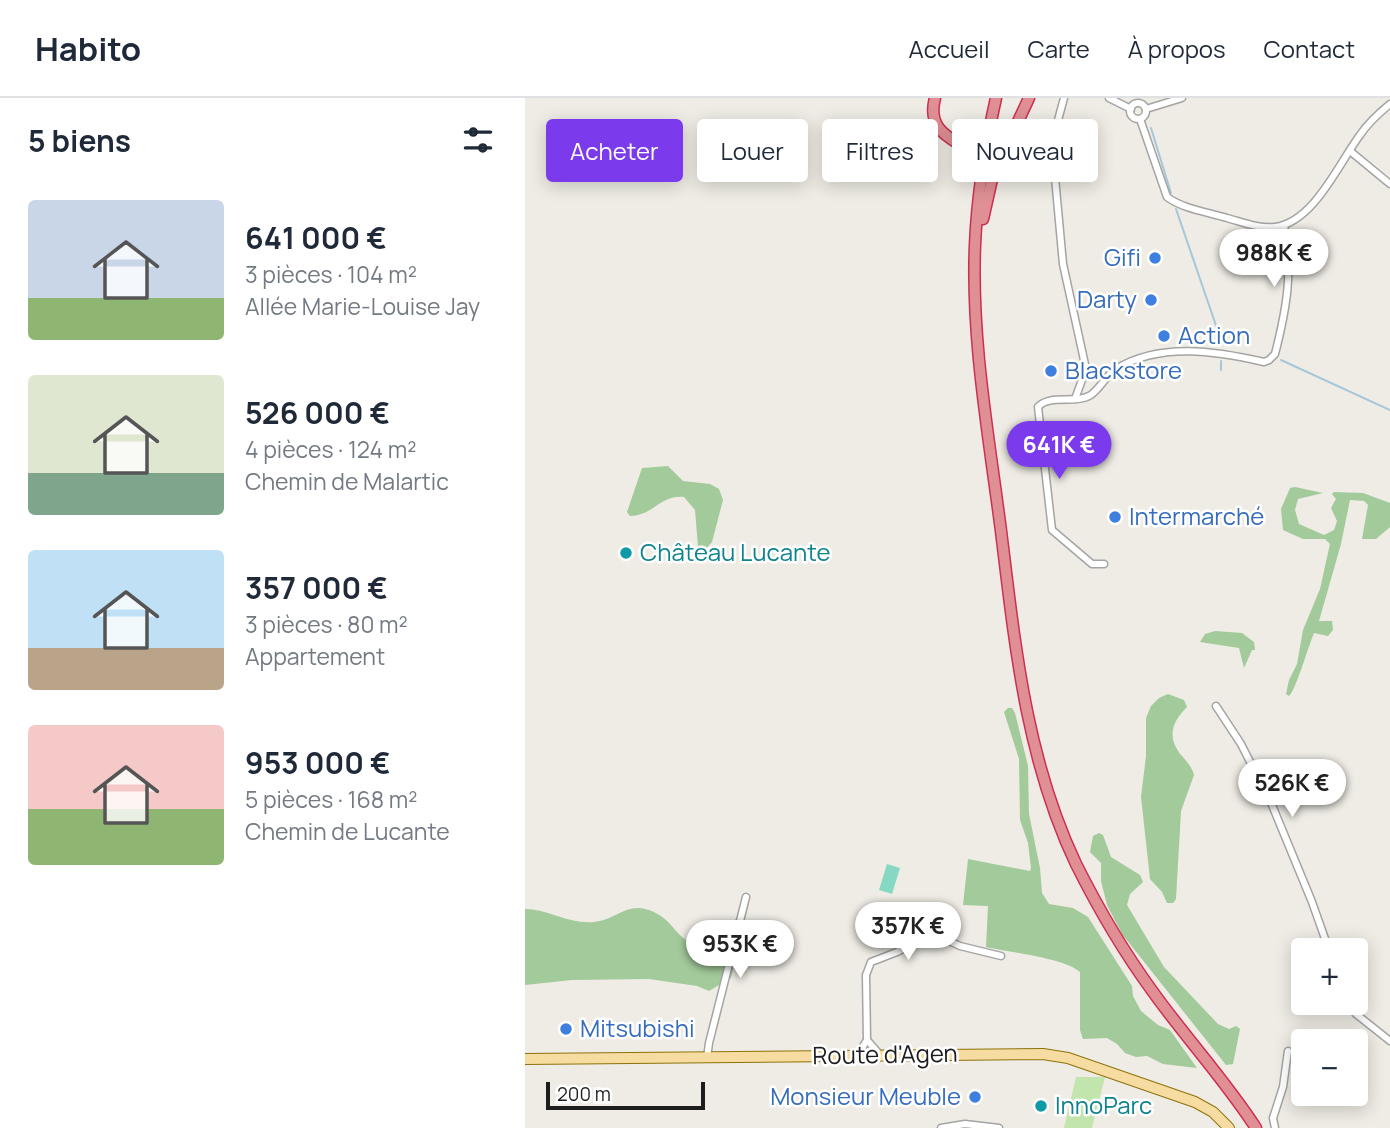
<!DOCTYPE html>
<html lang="fr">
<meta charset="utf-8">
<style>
body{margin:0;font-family:Manrope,sans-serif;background:#f6f6f7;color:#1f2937;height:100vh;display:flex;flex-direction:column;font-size:26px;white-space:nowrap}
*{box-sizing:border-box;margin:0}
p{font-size:23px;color:#747a83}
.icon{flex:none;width:38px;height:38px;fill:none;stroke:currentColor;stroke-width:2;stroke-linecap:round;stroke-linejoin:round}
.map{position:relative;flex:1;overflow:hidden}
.panel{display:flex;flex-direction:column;background:#fff;width:525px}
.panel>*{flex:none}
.banner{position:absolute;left:21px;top:21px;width:665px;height:63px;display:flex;gap:14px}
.fabs{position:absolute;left:766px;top:840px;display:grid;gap:14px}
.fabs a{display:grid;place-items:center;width:77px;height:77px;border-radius:7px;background:#fff;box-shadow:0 4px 18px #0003;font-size:35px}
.scale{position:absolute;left:21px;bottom:18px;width:159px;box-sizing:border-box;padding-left:7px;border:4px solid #1d1d1d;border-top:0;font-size:19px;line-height:24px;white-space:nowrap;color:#1d1d1d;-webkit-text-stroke:5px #fff;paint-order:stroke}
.price{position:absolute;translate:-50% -60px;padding:0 16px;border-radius:24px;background:#fff;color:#222;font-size:23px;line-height:46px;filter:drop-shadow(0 2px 4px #0008)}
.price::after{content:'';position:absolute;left:50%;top:42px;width:21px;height:16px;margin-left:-10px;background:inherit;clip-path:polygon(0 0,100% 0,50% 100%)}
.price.active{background:#7c3aed;color:#fff}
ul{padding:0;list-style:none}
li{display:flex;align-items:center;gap:21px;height:175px;padding:0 28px}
li span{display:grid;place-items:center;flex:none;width:196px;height:140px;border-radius:7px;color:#555}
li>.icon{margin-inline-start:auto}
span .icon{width:84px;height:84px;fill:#fffc;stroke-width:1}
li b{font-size:30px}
h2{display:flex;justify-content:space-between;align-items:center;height:84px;padding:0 28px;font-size:30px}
.chip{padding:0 24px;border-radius:7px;background:#fff;box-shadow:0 4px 18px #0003;font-size:24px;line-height:63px}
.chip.active{background:#7c3aed;color:#fff}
header{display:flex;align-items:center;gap:42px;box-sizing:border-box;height:98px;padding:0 35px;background:#fff;border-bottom:2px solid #e0e1e3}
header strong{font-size:33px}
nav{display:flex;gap:38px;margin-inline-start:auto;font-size:24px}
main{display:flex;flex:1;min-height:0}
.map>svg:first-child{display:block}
</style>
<header>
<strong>Habito</strong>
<nav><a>Accueil</a><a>Carte</a><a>À propos</a><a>Contact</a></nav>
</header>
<main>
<section class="panel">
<h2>5 biens<svg class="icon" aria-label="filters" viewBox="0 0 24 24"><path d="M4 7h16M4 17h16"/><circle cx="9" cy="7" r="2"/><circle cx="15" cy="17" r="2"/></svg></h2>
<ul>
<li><span style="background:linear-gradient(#c9d6e8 70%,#8fb573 0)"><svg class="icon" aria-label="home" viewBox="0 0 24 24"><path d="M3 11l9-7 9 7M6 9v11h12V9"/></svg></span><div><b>641 000 €</b><p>3 pièces · 104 m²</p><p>Allée Marie-Louise Jay</p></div></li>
<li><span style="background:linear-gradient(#dfe7d0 70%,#7fa58c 0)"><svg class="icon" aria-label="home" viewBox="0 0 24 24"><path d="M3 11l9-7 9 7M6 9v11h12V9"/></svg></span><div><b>526 000 €</b><p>4 pièces · 124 m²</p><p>Chemin de Malartic</p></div></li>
<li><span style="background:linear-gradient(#bfe0f5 70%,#b9a48a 0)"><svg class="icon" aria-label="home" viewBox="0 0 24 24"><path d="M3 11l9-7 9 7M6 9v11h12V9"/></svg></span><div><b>357 000 €</b><p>3 pièces · 80 m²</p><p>Appartement</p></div></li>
<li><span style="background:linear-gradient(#f6c9c9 60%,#8fb573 0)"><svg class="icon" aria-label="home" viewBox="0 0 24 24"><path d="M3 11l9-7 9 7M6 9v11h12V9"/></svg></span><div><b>953 000 €</b><p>5 pièces · 168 m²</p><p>Chemin de Lucante</p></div></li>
</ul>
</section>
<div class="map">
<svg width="865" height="1030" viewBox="0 0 865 1030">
<rect width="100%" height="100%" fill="#eeece4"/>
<!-- grass -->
<polygon fill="#c1e5ac" points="551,979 580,979 567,1030 539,1030"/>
<!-- forest -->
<g fill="#a3ca9b">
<path d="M143 368 158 383 185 386 194 391 198 402 187 444 179 453 173 449 170 412 159 399C134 397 130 417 105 418L102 414 117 370Z"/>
<path d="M770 389 798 395 773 401 770 412 774 426 799 437 809 432 812 423 806 410 811 401 807 396 809 394 838 395 865 405V429L851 441H837L843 407 839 403 825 402 816 446 794 523H807L808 532 803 538 789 535C783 549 771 592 764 598L761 596 764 582 772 566 778 532 795 491 805 446 800 441H778L758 432 756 411 765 390Z"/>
<polygon points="690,533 717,535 729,544 730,552 727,552 719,570 714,550 675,544 680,536"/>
<path d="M643 596 659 602 662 609C647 624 641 639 657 658 662 664 667 669 669 677L656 713 651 801 648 805H642L637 794 625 781 616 699 621 658V620L626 608 634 600Z"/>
<path d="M483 610H487L490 615 503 668 504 716 515 770 517 795 524 806 548 810 563 819 607 888 608 898 616 913 633 927 645 932 672 970 638 966 622 958 611 959 600 955 592 946 582 940 558 941 555 932V874C540 860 483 854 461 849L463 808 438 807 443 761 505 773 506 770 503 745 495 722 494 661 479 614Z"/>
<polygon points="574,735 578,737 586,759 615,777 618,784 605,796 602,807 639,869 693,926 704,931 711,928 715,931 708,966 701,967 597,836 582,807 576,783 576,765 565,754 568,738"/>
<path d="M224 805 206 880 184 893 172 888 124 881 47 882 0 887V811C23 811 46 827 69 824 87 823 101 806 120 811 158 820 147 859 199 842L216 812Z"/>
</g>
<!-- pitch -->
<polygon fill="#86d8c3" points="362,766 375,770 367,796 354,792"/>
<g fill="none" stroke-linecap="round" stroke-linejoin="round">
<!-- stream -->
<g stroke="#a7c7d9" stroke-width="2">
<polyline points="626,30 646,95"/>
<polyline points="651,111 696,242"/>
<polyline points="756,262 865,312"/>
<polyline points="696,272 696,263"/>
</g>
<defs>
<g id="street">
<polyline points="539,0 529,37 528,58 538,166 561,271 550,301"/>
<polyline points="584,0 606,11"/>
<circle cx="613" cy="13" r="8"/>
<polyline points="621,11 657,0"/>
<path d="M615 21 642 99C658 111 683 114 702 120 717 124 734 131 750 129 789 124 814 65 835 37 843 25 854 15 865 6"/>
<polyline points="825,53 865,86"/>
<path d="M579 466H567L527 432 513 309C524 296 549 306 564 298 573 294 580 278 591 271 635 244 691 253 739 264L744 262 750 256C762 209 768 174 759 127"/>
<polyline points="691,608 716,646 747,707 787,804 804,852"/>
<polyline points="823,905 831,916 865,943"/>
<polyline points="342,942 356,958"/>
<polyline points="332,958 342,942 341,877 346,864 372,854 403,837 411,837 435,848 476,858"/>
<polyline points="182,960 184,945 221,799"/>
<polyline points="416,1030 440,1026 474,1030"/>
<polyline points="750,1030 748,1020 758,989 763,953"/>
</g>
<polyline id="primary" points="0,961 518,956 543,960 670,1004 688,1014 704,1030"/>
<g id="highway">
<path d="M410 0C398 45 450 42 458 69"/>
<path d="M471 0C460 49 452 97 450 147 446 242 464 339 476 433 490 547 501 661 551 766 573 810 598 853 628 894 661 940 700 982 731 1030"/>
<polyline points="458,121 468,77 504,0"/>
</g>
</defs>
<!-- street casing -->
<use href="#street" stroke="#a4a4a4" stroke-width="9"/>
<!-- primary casing -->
<use href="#primary" stroke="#8d720a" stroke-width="12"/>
<!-- highway casing -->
<use href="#highway" stroke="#cd2f51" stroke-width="13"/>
<!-- street -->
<use href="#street" stroke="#fff" stroke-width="6"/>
<!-- primary -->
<use href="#primary" stroke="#f6dca1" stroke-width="10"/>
<!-- highway -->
<use href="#highway" stroke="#e09095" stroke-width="10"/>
</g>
<!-- markers -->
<g fill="#3f7fe0" stroke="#fff" stroke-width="2.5">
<circle cx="630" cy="160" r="7"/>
<circle cx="626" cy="202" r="7"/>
<circle cx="639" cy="238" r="7"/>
<circle cx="526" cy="273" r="7"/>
<circle cx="590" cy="419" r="7"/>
<circle cx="41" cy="931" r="7"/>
<circle cx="450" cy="999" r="7"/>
</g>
<g fill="#0f9aa8" stroke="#fff" stroke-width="2.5">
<circle cx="101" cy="455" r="7"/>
<circle cx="516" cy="1008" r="7"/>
</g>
<g text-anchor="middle" stroke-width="5" stroke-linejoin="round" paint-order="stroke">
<!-- shop labels -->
<g font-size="24" fill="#366cbe" stroke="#fff" text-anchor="start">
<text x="616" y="168" text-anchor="end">Gifi</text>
<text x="612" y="210" text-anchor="end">Darty</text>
<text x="653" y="246">Action</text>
<text x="540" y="281">Blackstore</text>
<text x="604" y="427">Intermarché</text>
<text x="55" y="939">Mitsubishi</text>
<text x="436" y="1007" text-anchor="end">Monsieur Meuble</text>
</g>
<!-- culture labels -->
<g font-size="24" fill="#0d838f" stroke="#fff" text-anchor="start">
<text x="115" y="463">Château Lucante</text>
<text x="530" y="1016">InnoParc</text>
</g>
<!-- street labels -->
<g font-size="24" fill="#1d1d1d" stroke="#fff">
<text transform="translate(360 957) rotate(-1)" y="8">Route d'Agen</text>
</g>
</g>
</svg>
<div class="fabs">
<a>+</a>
<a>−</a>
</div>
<div class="scale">200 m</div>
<b class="price" style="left:749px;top:191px">988K €</b>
<b class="price active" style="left:534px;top:383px">641K €</b>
<b class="price" style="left:767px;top:721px">526K €</b>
<b class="price" style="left:383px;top:864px">357K €</b>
<b class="price" style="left:215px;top:882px">953K €</b>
<div class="banner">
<a class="chip active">Acheter</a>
<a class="chip">Louer</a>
<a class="chip">Filtres</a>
<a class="chip">Nouveau</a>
</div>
</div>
</main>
